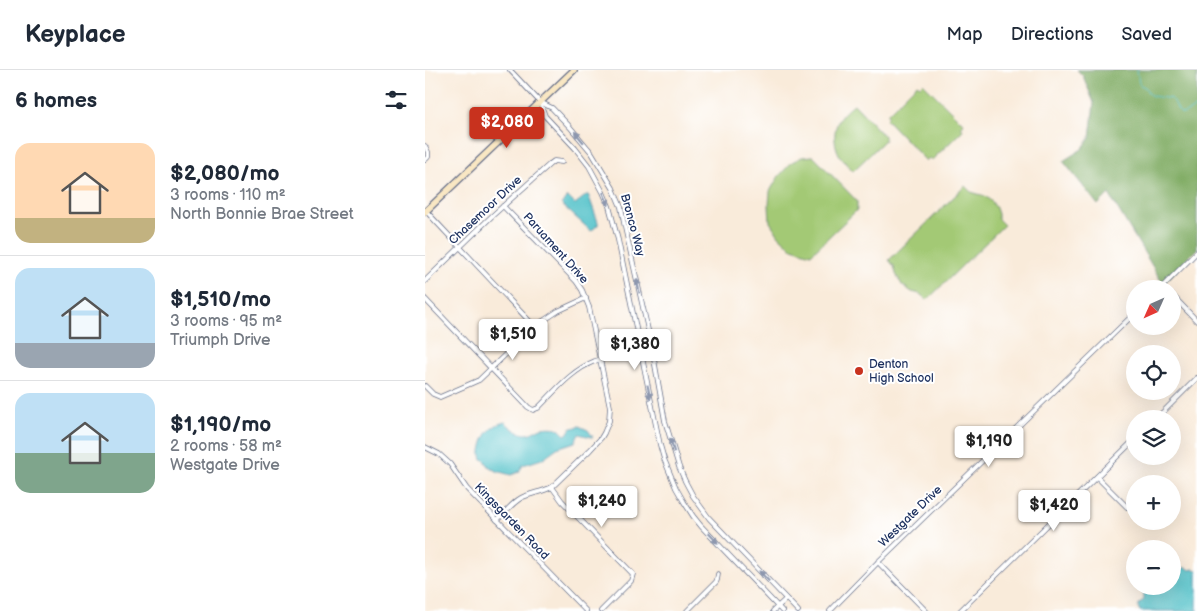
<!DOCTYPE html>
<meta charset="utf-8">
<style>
body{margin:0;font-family:"Balsamiq Sans",sans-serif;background:#f2f2f3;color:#1f2937;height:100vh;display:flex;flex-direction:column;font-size:19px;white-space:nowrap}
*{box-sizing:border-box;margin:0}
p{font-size:16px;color:#747a83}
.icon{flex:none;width:28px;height:28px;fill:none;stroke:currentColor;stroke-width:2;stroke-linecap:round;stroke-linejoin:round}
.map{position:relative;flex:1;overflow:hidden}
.details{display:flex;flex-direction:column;background:#fff;width:425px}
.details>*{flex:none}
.needle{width:32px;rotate:225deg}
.controls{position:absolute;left:701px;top:210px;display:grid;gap:10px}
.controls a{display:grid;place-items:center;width:55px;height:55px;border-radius:50%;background:#fff;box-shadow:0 5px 20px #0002;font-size:25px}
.price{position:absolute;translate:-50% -42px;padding:0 11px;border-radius:5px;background:#fff;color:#222;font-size:16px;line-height:32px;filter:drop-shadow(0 1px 2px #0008)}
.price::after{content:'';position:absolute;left:50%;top:30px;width:15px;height:11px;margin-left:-8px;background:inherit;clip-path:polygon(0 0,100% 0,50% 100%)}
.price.current{background:#c8321e;color:#fff}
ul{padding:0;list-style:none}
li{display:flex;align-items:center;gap:15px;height:125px;padding:0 15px}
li+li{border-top:1px solid #e0e1e3}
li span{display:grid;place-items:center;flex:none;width:140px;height:100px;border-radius:15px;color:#555}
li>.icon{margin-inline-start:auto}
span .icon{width:60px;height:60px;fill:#fffc;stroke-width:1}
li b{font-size:21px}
h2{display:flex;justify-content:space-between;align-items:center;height:60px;padding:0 15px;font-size:21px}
header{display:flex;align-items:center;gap:30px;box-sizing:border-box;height:70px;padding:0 25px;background:#fff;border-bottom:1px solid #e0e1e3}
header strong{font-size:24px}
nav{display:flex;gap:28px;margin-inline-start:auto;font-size:18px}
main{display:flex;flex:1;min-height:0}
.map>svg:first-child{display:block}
</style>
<header>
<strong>Keyplace</strong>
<nav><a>Map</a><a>Directions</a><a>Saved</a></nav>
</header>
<main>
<section class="details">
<h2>6 homes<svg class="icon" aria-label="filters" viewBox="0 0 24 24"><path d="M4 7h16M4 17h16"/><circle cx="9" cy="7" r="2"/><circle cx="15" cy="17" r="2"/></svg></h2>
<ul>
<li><span style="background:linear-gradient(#ffd9b3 75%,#c2b280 0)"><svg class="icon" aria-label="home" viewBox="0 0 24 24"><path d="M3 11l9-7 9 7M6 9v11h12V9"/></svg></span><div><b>$2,080/mo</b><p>3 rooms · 110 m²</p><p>North Bonnie Brae Street</p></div></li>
<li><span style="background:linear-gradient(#bfe0f5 75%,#9aa5b1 0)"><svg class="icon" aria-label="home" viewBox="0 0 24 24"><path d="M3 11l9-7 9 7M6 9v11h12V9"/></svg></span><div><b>$1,510/mo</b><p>3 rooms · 95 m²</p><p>Triumph Drive</p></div></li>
<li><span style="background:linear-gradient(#bfe0f5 60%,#7fa58c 0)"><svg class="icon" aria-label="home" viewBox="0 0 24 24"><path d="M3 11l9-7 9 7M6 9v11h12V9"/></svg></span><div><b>$1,190/mo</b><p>2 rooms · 58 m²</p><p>Westgate Drive</p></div></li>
</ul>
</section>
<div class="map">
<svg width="772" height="541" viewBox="0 0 772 541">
<rect width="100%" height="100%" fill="#fff"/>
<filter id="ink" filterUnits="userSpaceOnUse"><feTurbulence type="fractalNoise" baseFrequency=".02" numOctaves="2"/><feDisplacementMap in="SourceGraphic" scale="10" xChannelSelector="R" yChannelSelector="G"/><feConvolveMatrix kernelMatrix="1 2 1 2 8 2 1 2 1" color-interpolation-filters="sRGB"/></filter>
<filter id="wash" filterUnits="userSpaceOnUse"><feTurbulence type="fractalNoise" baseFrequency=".0096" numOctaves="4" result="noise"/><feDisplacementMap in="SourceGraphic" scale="20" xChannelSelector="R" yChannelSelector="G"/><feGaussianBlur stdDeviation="1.12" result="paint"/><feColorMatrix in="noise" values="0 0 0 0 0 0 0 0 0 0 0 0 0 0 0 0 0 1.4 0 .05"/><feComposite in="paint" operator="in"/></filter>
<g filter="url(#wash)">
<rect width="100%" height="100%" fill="#f9ebda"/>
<!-- green -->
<g fill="#a3c974" stroke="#5f7c69">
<polygon points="498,13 539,54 536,57 538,60 507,90 504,88 501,91 461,49 464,46 462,44 492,14 495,16"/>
<path d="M429 34 459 66 460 70 428 101C424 96 418 91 415 86 408 74 408 59 415 48 418 43 424 38 429 34Z"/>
<polygon points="388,86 432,131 432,140 386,184 367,178 354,166 345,152 344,135 345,121 354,106 367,92 377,87"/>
<polygon points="540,116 546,122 560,126 567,132 571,138 573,144 573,149 579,155 502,230 495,224 487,222 477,215 471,204 469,196 464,190"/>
</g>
<!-- forest -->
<polygon fill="#82ad66" stroke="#4e6e62" points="652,0 772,0 772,179 738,214 684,124 673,135 638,91 657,79 665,68 669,33 658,6"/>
<!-- water -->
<g fill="#56c3ca" stroke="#387994">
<polygon points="163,124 173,152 173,155 166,161 136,134 143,127 150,134"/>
<path d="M80 352C85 357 94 364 101 364 106 364 111 360 116 358 122 357 127 357 133 358L140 365 143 363 145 359 154 356 163 360 168 367H166L154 364 150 372 132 378 117 389 98 395 94 402 86 405C76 402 64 401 60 390L57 389C55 384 56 381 57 376 60 363 67 355 80 352Z"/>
<path d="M748 497 763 498 765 500 768 499 772 500V541H715L713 537 714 533 719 530C719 527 719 521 717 519V516H748Z"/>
</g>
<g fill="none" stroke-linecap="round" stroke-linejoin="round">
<!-- stream -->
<path stroke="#56c3ca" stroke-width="1" d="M712 0 714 13 715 15 720 17 724 24 727 26 747 29C752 34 751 42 758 44L772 37"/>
</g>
</g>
<g filter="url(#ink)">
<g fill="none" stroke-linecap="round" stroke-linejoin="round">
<defs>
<g id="street">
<polyline points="85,0 115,32 127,38 145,57 167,83 188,118 196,137 199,153 227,278 240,351 254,397 260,411 268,426 284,448 373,541"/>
<polyline points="115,32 120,46 150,78 164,96 178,122 184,136 193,170 235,375 239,389 251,418 259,432 268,446 276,456 357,541"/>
<polyline points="0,76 3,82 3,87 0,90"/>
<polyline points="0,140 110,257"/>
<polyline points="0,211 67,146 125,94 129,91 137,92"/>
<polyline points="735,219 772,182"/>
<polyline points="748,226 772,251"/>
<path d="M0 229 103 337 108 340 113 338C130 321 147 300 170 291 188 285 208 282 227 278"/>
<polyline points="0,316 8,324 15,327 54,310 107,259 118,251 133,241 161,228"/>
<polyline points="731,349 772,308"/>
<polyline points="0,377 14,384 25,394 42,419 161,541"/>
<polyline points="672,407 702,437"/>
<polyline points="127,417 137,431 208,504 206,511 176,541"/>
<path d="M72 450C80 443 87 433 96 428 106 423 117 422 127 417L165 380 176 368 179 363 184 351 185 337 164 237 157 220 151 211 78 136"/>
<polyline points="453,492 501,541"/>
<polyline points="262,541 291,512 292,510 293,504"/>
<polyline points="348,541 361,529"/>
<polyline points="405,541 453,492 710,243"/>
<polyline points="535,541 710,369"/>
</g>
<polyline id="secondary" points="0,142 149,0"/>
</defs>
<!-- street casing -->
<use href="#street" stroke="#697189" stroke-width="5.5"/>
<!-- secondary casing -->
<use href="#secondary" stroke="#697189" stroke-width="8"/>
<!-- street -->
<use href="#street" stroke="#fff" stroke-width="4"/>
<!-- secondary -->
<use href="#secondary" stroke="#f9e7c3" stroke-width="5.5"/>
</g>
<!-- one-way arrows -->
<defs><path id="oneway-solid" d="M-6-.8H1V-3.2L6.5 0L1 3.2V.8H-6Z" transform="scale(1.25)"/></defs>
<g fill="#8d97ae">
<use href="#oneway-solid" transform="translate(154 67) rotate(-130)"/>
<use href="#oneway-solid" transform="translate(181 129) rotate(67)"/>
<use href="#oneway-solid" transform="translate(213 216) rotate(-102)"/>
<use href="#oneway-solid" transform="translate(224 322) rotate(78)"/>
<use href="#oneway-solid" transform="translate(247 375) rotate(-107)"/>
<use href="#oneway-solid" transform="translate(288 468) rotate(47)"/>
<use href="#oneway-solid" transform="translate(339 506) rotate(-134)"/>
</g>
</g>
<!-- markers -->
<circle fill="#c8321e" stroke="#fff" stroke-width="2" cx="434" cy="301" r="5"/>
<g text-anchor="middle" stroke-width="4" stroke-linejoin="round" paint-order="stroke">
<!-- street labels -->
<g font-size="12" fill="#1b2f5e" stroke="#fff">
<text transform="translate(60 140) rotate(-43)" y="4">Chasemoor Drive</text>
<text transform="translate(208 155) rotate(75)" y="4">Bronco Way</text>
<text transform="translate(131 178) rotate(48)" y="4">Paruament Drive</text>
<text transform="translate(485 446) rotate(-44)" y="4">Westgate Drive</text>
<text transform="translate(87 451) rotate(46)" y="4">Kingsgarden Road</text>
</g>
<!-- poi labels -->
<g font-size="12" fill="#1b2f5e" stroke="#fff" text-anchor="start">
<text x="444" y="298">Denton<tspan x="444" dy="14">High School</tspan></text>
</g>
</g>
</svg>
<div class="controls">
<a><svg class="needle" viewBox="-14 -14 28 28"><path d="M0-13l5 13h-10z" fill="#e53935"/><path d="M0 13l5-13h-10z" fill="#747a83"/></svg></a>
<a><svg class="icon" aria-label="locate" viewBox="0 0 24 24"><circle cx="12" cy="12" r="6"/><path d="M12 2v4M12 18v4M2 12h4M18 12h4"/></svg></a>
<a><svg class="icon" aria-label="layers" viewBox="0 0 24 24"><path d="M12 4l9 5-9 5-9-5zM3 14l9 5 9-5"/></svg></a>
<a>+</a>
<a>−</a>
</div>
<b class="price current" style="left:82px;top:79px">$2,080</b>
<b class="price" style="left:88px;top:291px">$1,510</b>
<b class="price" style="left:210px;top:301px">$1,380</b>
<b class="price" style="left:564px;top:398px">$1,190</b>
<b class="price" style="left:177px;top:458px">$1,240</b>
<b class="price" style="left:629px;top:462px">$1,420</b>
</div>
</main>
